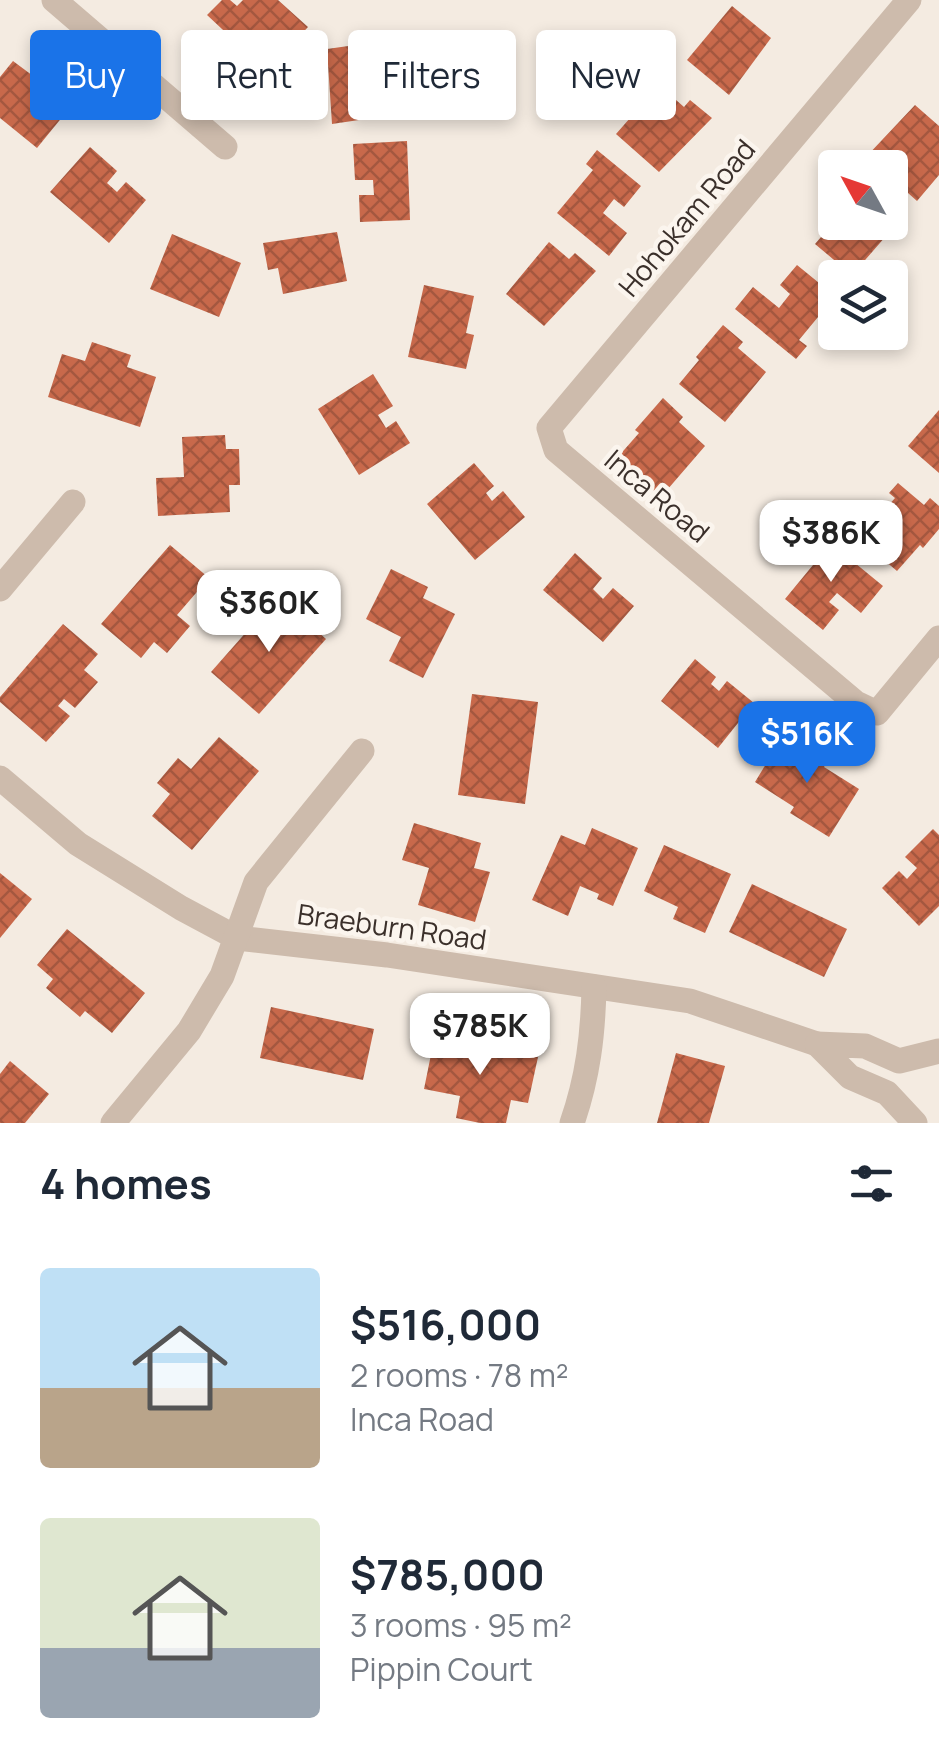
<!DOCTYPE html>
<meta charset="utf-8">
<style>
body{margin:0;font-family:Manrope,sans-serif;background:#f6f6f7;color:#1f2937;height:100vh;display:flex;flex-direction:column;font-size:38px;white-space:nowrap}
*{box-sizing:border-box;margin:0}
p{font-size:32px;color:#747a83}
.icon{flex:none;width:55px;height:55px;fill:none;stroke:currentColor;stroke-width:2;stroke-linecap:round;stroke-linejoin:round}
.map{position:relative;height:1123px;overflow:hidden}
.drawer{display:flex;flex-direction:column;background:#fff;flex:1}
.drawer>*{flex:none}
.banner{position:absolute;left:30px;top:30px;width:880px;height:90px;display:flex;gap:20px}
.needle{width:65px;rotate:310deg}
.buttons{position:absolute;left:818px;top:150px;display:grid;gap:20px}
.buttons a{display:grid;place-items:center;width:90px;height:90px;border-radius:10px;background:#fff;box-shadow:0 5px 15px #0003;font-size:50px}
.price{position:absolute;translate:-50% -85px;padding:0 22px;border-radius:20px;background:#fff;color:#222;font-size:32px;line-height:65px;filter:drop-shadow(0 2px 5px #0008)}
.price::after{content:'';position:absolute;left:50%;top:60px;width:30px;height:22px;margin-left:-15px;background:inherit;clip-path:polygon(0 0,100% 0,50% 100%)}
.price.selected{background:#1a73e8;color:#fff}
ul{padding:0;list-style:none}
li{display:flex;align-items:center;gap:30px;height:250px;padding:0 40px}
li span{display:grid;place-items:center;flex:none;width:280px;height:200px;border-radius:10px;color:#555}
li>.icon{margin-inline-start:auto}
span .icon{width:120px;height:120px;fill:#fffc;stroke-width:1}
li b{font-size:42px}
h2{display:flex;justify-content:space-between;align-items:center;height:120px;padding:0 40px;font-size:42px}
.chip{padding:0 35px;border-radius:10px;background:#fff;box-shadow:0 5px 15px #0003;font-size:35px;line-height:90px}
.chip.selected{background:#1a73e8;color:#fff}
.map>svg:first-child{display:block}
</style>
<div class="map">
<svg width="939" height="1123" viewBox="0 0 939 1123">
<defs>
<pattern id="building-cross-hatch" width="8" height="8" patternUnits="userSpaceOnUse" patternTransform="scale(2.5)"><rect width="8" height="8" fill="#c8694b"/><path d="M0 0l8 8M0 8l8-8" fill="none" stroke="#a4573f"/></pattern>
</defs>
<rect width="100%" height="100%" fill="#f4ebe1"/>
<!-- building -->
<g fill="url(#building-cross-hatch)">
<polygon points="222,0 230,0 237,6 243,0 278,0 308,27 267,71 207,15"/>
<polygon points="732,6 771,38 729,95 687,60"/>
<polygon points="384,41 392,106 358,110 359,120 332,124 327,49"/>
<polygon points="13,61 72,105 37,148 0,118 0,77"/>
<polygon points="659,85 684,107 690,100 712,118 659,172 616,134"/>
<polygon points="915,105 939,126 939,175 917,201 890,177 890,168 879,168 866,157"/>
<polygon points="407,141 410,220 360,222 359,195 374,195 373,180 355,180 353,144"/>
<polygon points="90,147 117,171 107,183 117,192 126,182 146,200 109,243 50,192"/>
<polygon points="597,150 641,186 624,207 614,199 603,213 627,233 609,256 557,213 593,170 586,164"/>
<polygon points="890,211 900,220 852,275 815,244 833,223 843,232 851,222 890,222"/>
<polygon points="337,232 347,281 283,294 278,268 268,270 263,243"/>
<polygon points="172,234 241,263 219,317 150,289"/>
<polygon points="549,242 569,259 575,253 596,271 544,326 506,294"/>
<polygon points="797,265 835,296 835,315 832,319 823,311 799,340 807,346 796,359 735,309 753,287 779,308 790,294 780,285"/>
<polygon points="424,285 474,296 466,333 474,335 466,369 408,357"/>
<polygon points="723,325 743,342 738,348 766,372 725,422 679,384 699,360 696,357"/>
<polygon points="92,342 131,355 127,367 156,377 140,427 48,397 62,354 85,361"/>
<polygon points="373,374 393,406 378,415 386,428 396,421 410,443 359,475 318,409"/>
<polygon points="663,398 683,417 679,422 705,446 661,497 617,458 639,433 635,430"/>
<polygon points="939,410 939,473 908,446"/>
<polygon points="225,435 226,449 239,449 240,485 229,485 230,512 158,516 156,478 184,477 182,437"/>
<polygon points="474,463 494,486 486,493 492,501 503,491 525,517 475,560 427,504"/>
<polygon points="898,483 924,505 930,498 939,506 939,529 923,548 920,545 897,571 859,539 895,498 889,493"/>
<polygon points="822,536 883,586 861,613 837,593 829,602 839,610 823,630 785,599 813,565 805,558"/>
<polygon points="170,545 209,578 177,615 190,626 167,653 154,642 141,658 101,624"/>
<polygon points="575,553 602,578 593,589 603,599 613,588 634,606 603,642 543,590"/>
<polygon points="391,569 428,587 423,598 455,614 423,678 389,661 401,637 366,619"/>
<polygon points="278,596 326,639 259,714 211,672"/>
<polygon points="63,624 98,654 84,670 98,682 75,708 64,699 58,706 70,716 46,742 0,702 0,697"/>
<polygon points="695,659 716,677 711,684 719,691 727,681 754,703 718,748 661,701"/>
<polygon points="472,694 538,702 525,804 458,795"/>
<polygon points="783,736 826,763 824,767 859,789 829,837 790,813 794,807 755,782"/>
<polygon points="219,737 259,771 192,850 152,816 170,794 157,783 178,758 191,769"/>
<polygon points="414,823 481,843 474,868 490,872 475,922 418,905 429,868 402,860"/>
<polygon points="592,828 638,848 613,906 597,899 599,894 580,886 568,916 532,900 561,835 585,845"/>
<polygon points="933,829 939,835 939,906 919,926 882,888 899,871 907,879 917,868 905,857"/>
<polygon points="664,845 731,874 705,933 673,919 678,907 644,891"/>
<polygon points="0,873 32,899 0,938"/>
<polygon points="752,884 847,929 824,977 729,932"/>
<polygon points="67,929 145,993 112,1033 85,1011 80,1017 46,988 53,979 37,965"/>
<polygon points="271,1007 374,1029 363,1080 260,1058"/>
<polygon points="435,1035 538,1057 528,1103 511,1100 506,1123 480,1123 456,1118 460,1096 424,1089"/>
<polygon points="676,1053 725,1066 709,1123 657,1123"/>
<polygon points="10,1061 49,1094 25,1123 0,1123 0,1074"/>
</g>
<g fill="none" stroke-linecap="round" stroke-linejoin="round">
<!-- street -->
<g stroke="#cdbbac" stroke-width="25">
<polyline points="54,0 225,147"/>
<polyline points="909,0 549,428 556,450 856,703 877,713 939,638"/>
<polyline points="0,589 73,502"/>
<polyline points="0,778 78,844 181,908 237,938 387,955 690,1001 817,1044"/>
<polyline points="113,1123 189,1031 222,976 256,882 362,751"/>
<path d="M572 1123C588 1077 593 1035 594 987"/>
<polyline points="915,1123 887,1093 850,1077 817,1044 865,1046 899,1061 939,1051"/>
</g>
</g>
<g text-anchor="middle" stroke-width="9" stroke-linejoin="round" paint-order="stroke">
<!-- street labels -->
<g font-size="28" fill="#3b302b" stroke="#fbf5ee">
<text transform="translate(687 218) rotate(-50)" y="10">Hohokam Road</text>
<text transform="translate(657 496) rotate(40)" y="10">Inca Road</text>
<text transform="translate(392 927) rotate(8)" y="10">Braeburn Road</text>
</g>
</g>
</svg>
<div class="buttons">
<a><svg class="needle" viewBox="-14 -14 28 28"><path d="M0-13l5 13h-10z" fill="#e53935"/><path d="M0 13l5-13h-10z" fill="#747a83"/></svg></a>
<a><svg class="icon" aria-label="layers" viewBox="0 0 24 24"><path d="M12 4l9 5-9 5-9-5zM3 14l9 5 9-5"/></svg></a>
</div>
<b class="price" style="left:831px;top:585px">$386K</b>
<b class="price" style="left:269px;top:655px">$360K</b>
<b class="price selected" style="left:807px;top:786px">$516K</b>
<b class="price" style="left:480px;top:1078px">$785K</b>
<div class="banner">
<a class="chip selected">Buy</a>
<a class="chip">Rent</a>
<a class="chip">Filters</a>
<a class="chip">New</a>
</div>
</div>
<section class="drawer">
<h2>4 homes<svg class="icon" aria-label="filters" viewBox="0 0 24 24"><path d="M4 7h16M4 17h16"/><circle cx="9" cy="7" r="2"/><circle cx="15" cy="17" r="2"/></svg></h2>
<ul>
<li><span style="background:linear-gradient(#bfe0f5 60%,#b9a48a 0)"><svg class="icon" aria-label="home" viewBox="0 0 24 24"><path d="M3 11l9-7 9 7M6 9v11h12V9"/></svg></span><div><b>$516,000</b><p>2 rooms · 78 m²</p><p>Inca Road</p></div></li>
<li><span style="background:linear-gradient(#dfe7d0 65%,#9aa5b1 0)"><svg class="icon" aria-label="home" viewBox="0 0 24 24"><path d="M3 11l9-7 9 7M6 9v11h12V9"/></svg></span><div><b>$785,000</b><p>3 rooms · 95 m²</p><p>Pippin Court</p></div></li>
</ul>
</section>
